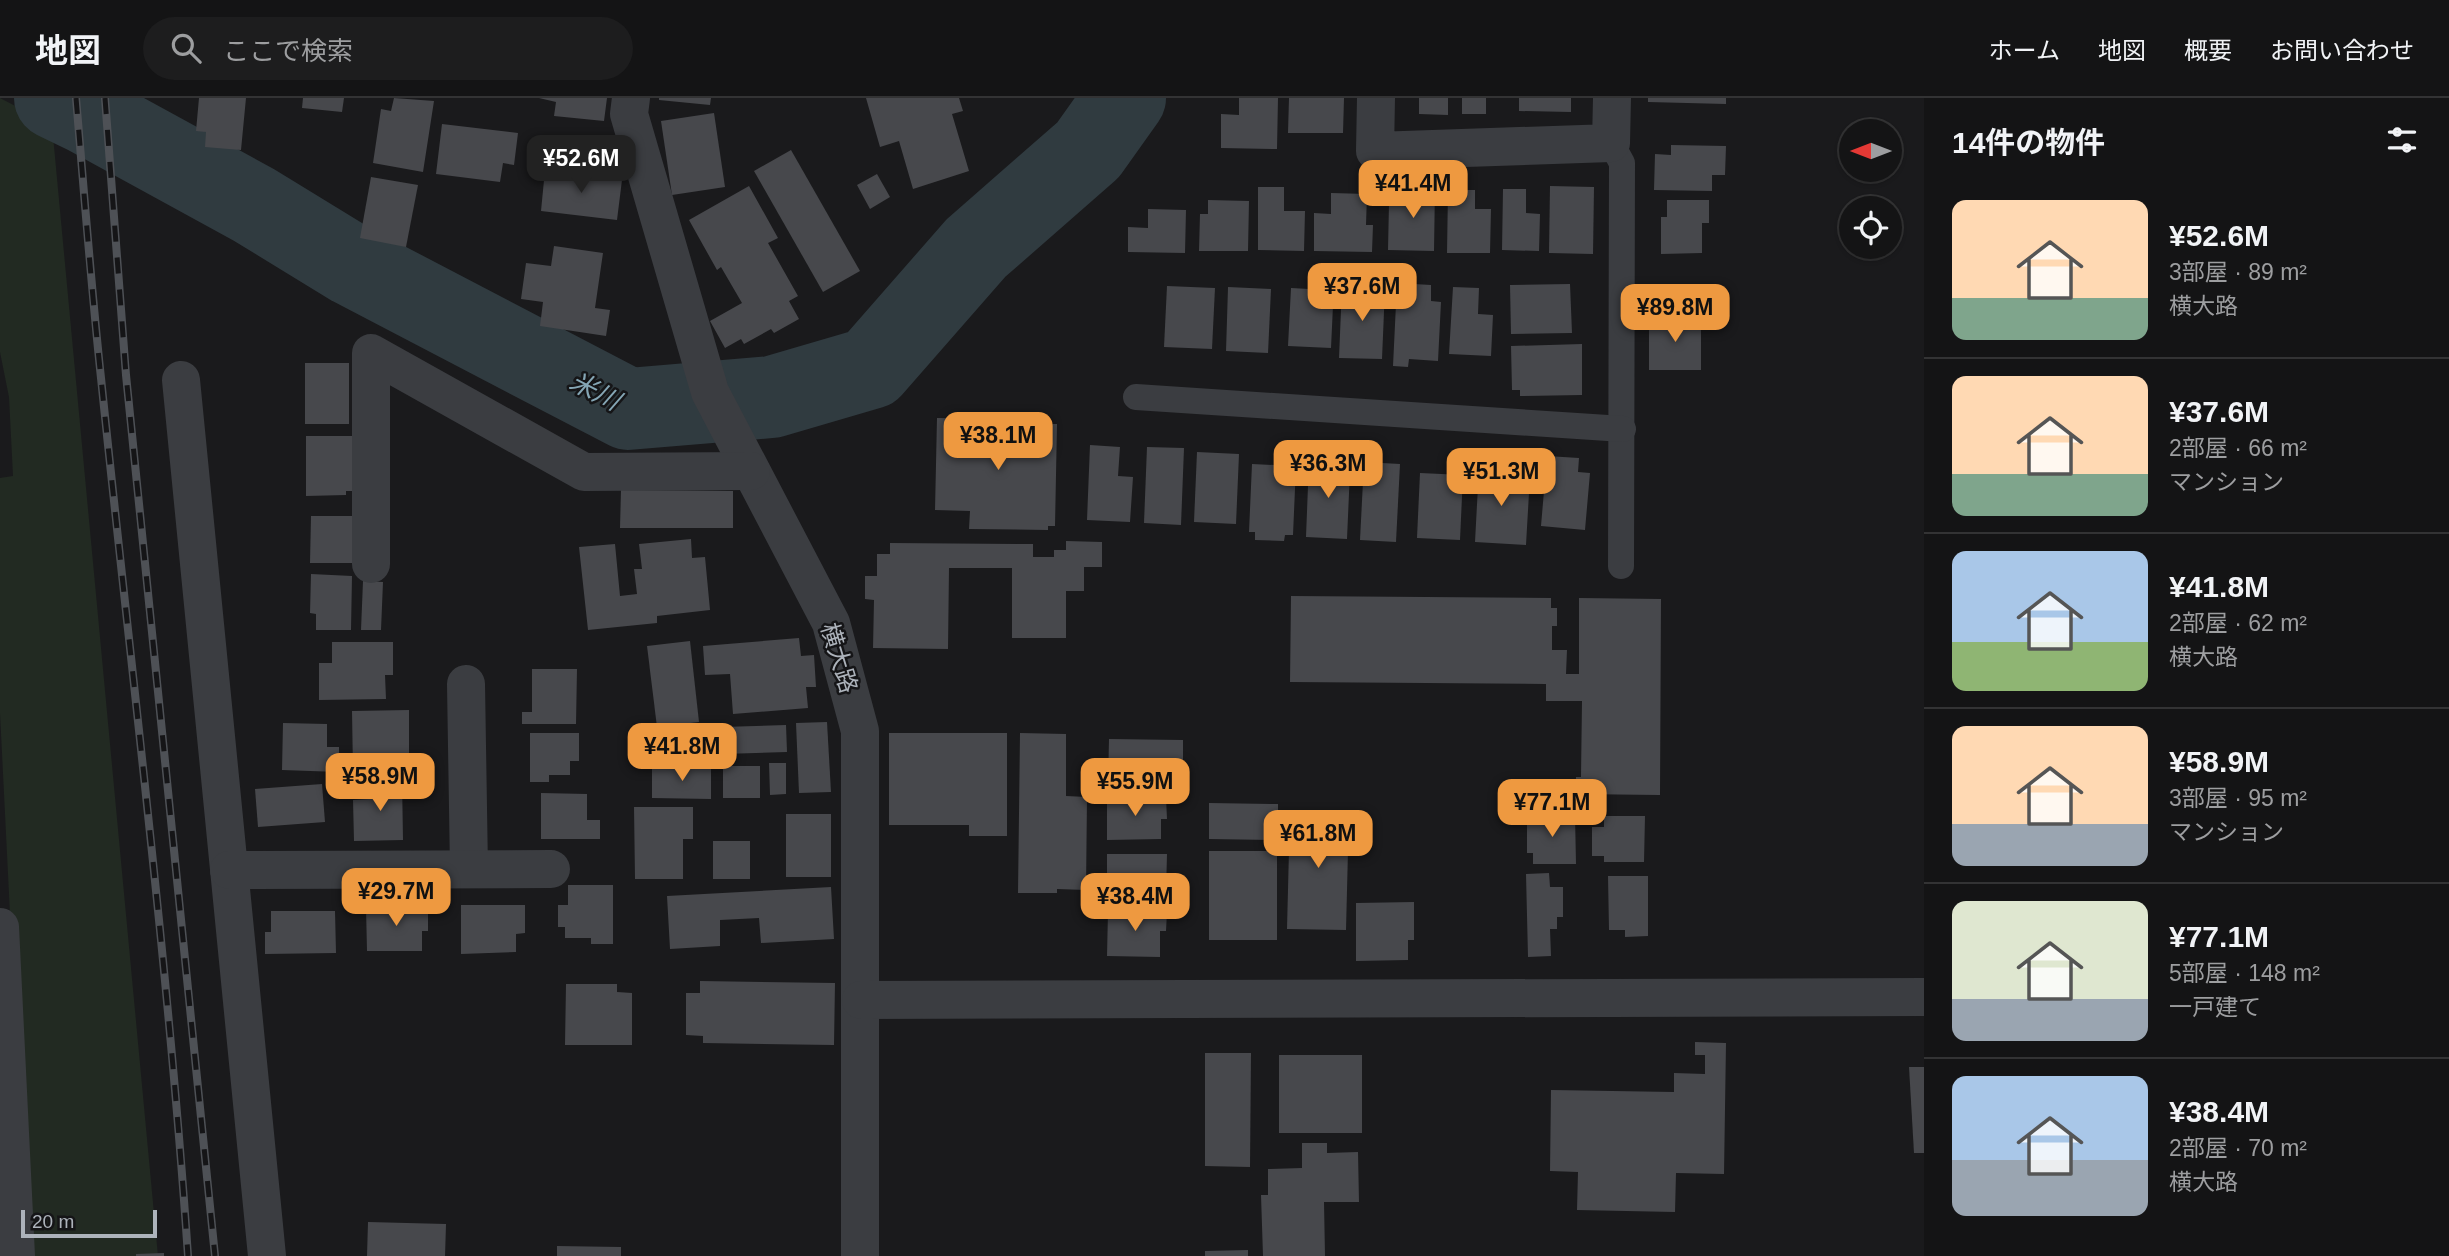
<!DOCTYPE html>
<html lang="ja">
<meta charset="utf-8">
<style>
body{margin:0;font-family:Helvetica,"Noto Sans JP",sans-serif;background:#1d1d1e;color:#f1f3f6;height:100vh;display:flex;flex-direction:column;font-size:26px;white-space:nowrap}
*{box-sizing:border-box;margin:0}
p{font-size:23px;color:#9d9ea0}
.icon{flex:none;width:38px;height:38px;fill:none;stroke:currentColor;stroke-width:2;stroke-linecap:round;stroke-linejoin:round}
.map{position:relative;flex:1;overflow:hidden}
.panel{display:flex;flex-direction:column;background:#141415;width:525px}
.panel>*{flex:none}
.needle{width:46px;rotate:270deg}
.buttons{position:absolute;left:1839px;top:21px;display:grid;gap:14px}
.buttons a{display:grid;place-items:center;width:63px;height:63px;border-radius:50%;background:#141415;box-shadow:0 2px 5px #0004,0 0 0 2px #333334;font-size:35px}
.scale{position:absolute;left:21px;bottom:18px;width:136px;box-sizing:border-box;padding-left:7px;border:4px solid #adb3bb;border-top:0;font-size:19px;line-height:24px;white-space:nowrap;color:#adb3bb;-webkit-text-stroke:5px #151517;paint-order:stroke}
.price{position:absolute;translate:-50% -60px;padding:0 16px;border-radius:14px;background:#ee9940;color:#111;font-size:23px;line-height:46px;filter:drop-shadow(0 2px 4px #0008)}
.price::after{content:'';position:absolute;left:50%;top:42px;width:21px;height:16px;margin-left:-10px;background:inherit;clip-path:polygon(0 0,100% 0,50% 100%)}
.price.selected{background:#222;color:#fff}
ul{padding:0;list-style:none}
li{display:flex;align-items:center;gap:21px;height:175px;padding:0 28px}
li+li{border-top:2px solid #333334}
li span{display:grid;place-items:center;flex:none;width:196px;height:140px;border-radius:14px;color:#555}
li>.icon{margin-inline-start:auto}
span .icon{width:84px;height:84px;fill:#fffc;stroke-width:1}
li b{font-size:30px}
h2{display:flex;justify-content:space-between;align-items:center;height:84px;padding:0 28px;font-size:30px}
header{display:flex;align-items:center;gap:42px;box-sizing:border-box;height:98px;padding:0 35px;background:#141415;border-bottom:2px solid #333334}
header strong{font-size:33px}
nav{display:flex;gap:38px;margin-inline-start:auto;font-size:24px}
.search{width:490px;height:63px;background:#1d1d1e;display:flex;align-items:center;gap:18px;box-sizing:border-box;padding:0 24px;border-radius:38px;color:#9d9ea0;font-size:26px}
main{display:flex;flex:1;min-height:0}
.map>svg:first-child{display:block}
</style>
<header>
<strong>地図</strong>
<div class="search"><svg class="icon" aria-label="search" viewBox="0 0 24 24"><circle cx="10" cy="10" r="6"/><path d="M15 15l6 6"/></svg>ここで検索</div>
<nav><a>ホーム</a><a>地図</a><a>概要</a><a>お問い合わせ</a></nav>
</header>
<main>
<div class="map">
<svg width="1924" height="1158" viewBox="0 0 1924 1158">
<rect width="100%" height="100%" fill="#1a1a1c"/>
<!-- green -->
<polygon fill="#222a22" points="0,0 52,27 158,1158 27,1158 0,615 0,380 13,378 9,299 0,254"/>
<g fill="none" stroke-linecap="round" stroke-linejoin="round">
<!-- river -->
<polyline stroke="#303b40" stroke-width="82" points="55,0 86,15 254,107 352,167 628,311 772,299 871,270 976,150 1088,52 1125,0"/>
</g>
<!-- building -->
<g fill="#47484c">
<polygon points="199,0 246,0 241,52 205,49 206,34 196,33"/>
<polygon points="303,0 344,0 342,14 302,10"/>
<polygon points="394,0 434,3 423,74 373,65 381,11 391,13"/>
<polygon points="539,0 607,0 604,23 554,18 556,4"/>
<polygon points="659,0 711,0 710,7 659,2"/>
<polygon points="866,0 959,0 963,13 952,16 969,73 913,91 899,43 880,49"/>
<polygon points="1239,0 1278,0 1277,51 1221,50 1221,16 1239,17"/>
<polygon points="1289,0 1344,0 1343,35 1288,35"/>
<polygon points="1419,0 1448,0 1448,17 1419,16"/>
<rect x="1462" y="0" width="24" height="16"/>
<polygon points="1519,0 1571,0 1571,14 1519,13"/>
<polygon points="1648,0 1726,0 1726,6 1648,4"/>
<polygon points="714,15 725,89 672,97 661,23"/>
<polygon points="442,26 518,35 514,67 503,65 500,84 436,76"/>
<polygon points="1671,47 1726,48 1725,77 1712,77 1712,93 1654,92 1655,56 1671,57"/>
<polygon points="791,52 860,173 823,194 754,73"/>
<polygon points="545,72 622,82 617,122 541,113"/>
<polygon points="877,76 890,99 870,111 857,87"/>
<polygon points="371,79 418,87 406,149 360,140"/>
<polygon points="749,88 778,140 768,145 798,198 789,203 799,221 774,235 771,231 744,246 741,241 725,250 710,223 742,205 721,169 717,172 689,122"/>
<polygon points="1550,88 1594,89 1593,156 1549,155"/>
<polygon points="1258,89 1284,89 1284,113 1305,113 1304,153 1258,152"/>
<polygon points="1400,89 1435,89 1434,153 1388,152 1389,105 1400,106"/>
<polygon points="1503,91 1526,91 1526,115 1540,116 1539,153 1502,152"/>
<polygon points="1448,92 1475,92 1475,111 1491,111 1490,155 1447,155"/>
<polygon points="1331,95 1367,96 1366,127 1373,127 1372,154 1314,153 1314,115 1331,116"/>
<polygon points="1208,102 1249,103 1248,153 1199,153 1200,116 1208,116"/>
<polygon points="1667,102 1709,102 1709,125 1702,125 1702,155 1661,156 1661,119 1667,119"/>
<polygon points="1148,111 1186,112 1185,155 1128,154 1128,129 1148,130"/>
<polygon points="554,148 603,155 595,210 610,212 606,238 540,228 543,204 521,201 526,165 551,168"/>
<polygon points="1309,185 1334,186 1331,250 1288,248 1291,190 1309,191"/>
<polygon points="1397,185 1431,187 1431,203 1441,204 1438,263 1409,261 1408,269 1393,268"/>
<polygon points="1570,186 1572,235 1511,236 1510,187"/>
<polygon points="1167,188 1215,190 1212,251 1164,249"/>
<polygon points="1342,188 1385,190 1382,261 1339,260"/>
<polygon points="1228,189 1271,191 1268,255 1226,253"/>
<polygon points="1453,189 1479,190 1478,216 1493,217 1491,258 1449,256"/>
<rect x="1649" y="219" width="52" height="53"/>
<polygon points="1582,246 1582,297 1520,298 1520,292 1512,292 1511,248"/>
<rect x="305" y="265" width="44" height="61"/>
<polygon points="937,320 1041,322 1041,326 1057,326 1055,428 1048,428 1048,432 969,431 970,413 935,412"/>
<polygon points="306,338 352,338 352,393 346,393 346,397 306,398"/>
<polygon points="1090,347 1120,349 1118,378 1133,379 1130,424 1087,422"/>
<polygon points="1147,349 1184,350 1181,427 1144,425"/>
<polygon points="1197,354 1239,356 1236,426 1194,424"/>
<polygon points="1547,358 1579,360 1578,374 1590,375 1585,432 1541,428"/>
<polygon points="1309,362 1341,363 1340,372 1350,373 1347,441 1306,439"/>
<polygon points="1364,364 1400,366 1396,444 1360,442"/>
<polygon points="1252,366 1296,368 1293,437 1285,437 1284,443 1255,442 1255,434 1249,434"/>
<polygon points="1479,369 1516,371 1515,395 1529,395 1526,447 1475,444"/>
<polygon points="1420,375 1463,377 1460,442 1417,440"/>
<polygon points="621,392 733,393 733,430 620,430"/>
<polygon points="311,418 355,418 354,465 310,465"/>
<polygon points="691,441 692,460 705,459 710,512 657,518 657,525 588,532 579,449 615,446 620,498 637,496 634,471 642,471 639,446"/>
<polygon points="1066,443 1102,444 1102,469 1084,469 1084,493 1066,493 1066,540 1012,540 1012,470 949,470 948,551 873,550 874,502 865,501 865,478 877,478 877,456 890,456 890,445 1033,446 1033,459 1054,459 1054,452 1066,452"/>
<polygon points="311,476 352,478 351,532 316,532 316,516 310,515"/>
<polygon points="363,483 383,484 381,532 361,532"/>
<polygon points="1291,498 1551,500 1551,510 1557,510 1557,528 1552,528 1552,552 1567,552 1566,576 1579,576 1579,500 1661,501 1660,697 1575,696 1576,679 1581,679 1582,603 1546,603 1546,586 1290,584"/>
<polygon points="799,540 801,558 814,557 816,589 806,589 808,610 733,616 730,576 705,577 703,548"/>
<polygon points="690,543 699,624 657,629 647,548"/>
<polygon points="332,544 393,544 393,577 385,577 386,601 319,602 319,565 332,565"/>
<polygon points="532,571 577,571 576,626 522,626 522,614 532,614"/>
<polygon points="409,612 409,660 399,660 399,673 353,673 352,613"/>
<polygon points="827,624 831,694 799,695 796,625"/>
<polygon points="283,625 327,626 327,649 339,649 339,674 282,672"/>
<polygon points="786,627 787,654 723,656 722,629"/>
<polygon points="530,635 579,635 579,663 570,663 570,677 549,677 549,684 530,684"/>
<polygon points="889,635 1007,635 1007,738 969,738 969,727 889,727"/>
<polygon points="1020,635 1066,636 1066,698 1087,699 1086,792 1057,791 1057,795 1018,795"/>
<polygon points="1109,641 1183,642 1183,687 1108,686"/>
<polygon points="769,665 786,665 786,696 770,697"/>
<rect x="723" y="668" width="37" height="32"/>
<polygon points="652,669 711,670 711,701 652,700"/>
<polygon points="402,681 403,742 354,743 353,702 370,701 370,682"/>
<polygon points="322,686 325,724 258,729 255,691"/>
<polygon points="541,695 587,696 587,722 600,722 600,741 541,741"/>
<polygon points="1107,699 1166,699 1167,721 1161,721 1161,741 1107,742"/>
<polygon points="1209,705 1278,706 1278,742 1209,741"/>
<polygon points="634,709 693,709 693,741 683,741 683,781 635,781"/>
<polygon points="1290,712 1349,713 1346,832 1287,831"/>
<rect x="786" y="716" width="45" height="63"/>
<polygon points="1527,717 1575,717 1576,766 1533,766 1533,755 1527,755"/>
<polygon points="1604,718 1645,718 1644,764 1604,764 1604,758 1592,758 1592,729 1604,729"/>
<rect x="713" y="743" width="37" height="38"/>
<rect x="1209" y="753" width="68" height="89"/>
<polygon points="1107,756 1167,756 1166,795 1137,795 1137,800 1107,800"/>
<polygon points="1549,775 1550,789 1563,789 1563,819 1557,819 1557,831 1550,831 1551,858 1528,859 1526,776"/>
<polygon points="1608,778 1648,778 1648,838 1625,839 1625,832 1609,832"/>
<polygon points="568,787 613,787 613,846 591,846 591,840 565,840 565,829 558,829 558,807 568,807"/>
<polygon points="831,789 834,841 761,845 759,820 720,822 720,848 670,851 667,798"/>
<polygon points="1414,804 1414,842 1408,842 1408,862 1356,863 1356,805"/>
<polygon points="428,807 428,833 422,833 422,853 367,853 366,809"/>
<polygon points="461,807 525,807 525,835 516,836 516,854 461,856"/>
<polygon points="271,813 335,813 336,855 265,856 265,834 271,834"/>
<polygon points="1108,813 1167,814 1166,833 1160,833 1160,859 1107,858"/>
<polygon points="700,883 835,885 834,947 703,945 703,938 686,937 686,895 700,895"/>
<polygon points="566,886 617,886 617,894 632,895 632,947 565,947"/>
<polygon points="1695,944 1726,945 1724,1076 1676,1075 1675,1114 1577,1112 1578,1074 1550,1073 1551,992 1674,994 1674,975 1705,976 1705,957 1695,957"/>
<polygon points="1205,955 1251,955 1250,1069 1205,1068"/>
<rect x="1279" y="957" width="83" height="78"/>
<polygon points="1909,969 1924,969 1924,1055 1914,1055"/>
<polygon points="1302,1045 1327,1045 1327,1055 1358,1054 1359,1104 1324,1104 1325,1158 1263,1158 1261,1097 1268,1097 1268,1071 1302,1070"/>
<polygon points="368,1124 446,1126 445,1158 367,1158"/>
<polygon points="557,1148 621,1149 621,1158 557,1158"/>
<polygon points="1248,1152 1248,1158 1205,1158 1205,1153"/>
<polygon points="164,1155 164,1158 136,1158 136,1156"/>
</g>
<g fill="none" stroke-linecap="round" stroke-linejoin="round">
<!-- lane -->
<g stroke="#3b3d41" stroke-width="26">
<polyline points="1611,45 1622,65 1621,468"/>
<polyline points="1136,299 1623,331"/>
</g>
<!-- street -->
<g stroke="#3b3d41" stroke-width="38">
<polyline points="631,0 629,16 710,294 831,525 860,633 860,1158"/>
<polyline points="1376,0 1375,53 1611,45 1612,0"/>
<polyline points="181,282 267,1158"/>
<polyline points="371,466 371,255 584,374 751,373"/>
<polyline points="466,586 469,771"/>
<polyline points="229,772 551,771"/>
<polyline points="0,829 16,1158"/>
<polyline points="861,902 1924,899"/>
</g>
<defs>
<g id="rail">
<path d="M76 0C84 93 91 187 101 280 131 572 168 864 188 1158"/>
<polyline points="105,0 126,277 215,1158"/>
</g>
</defs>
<!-- rail casing -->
<use href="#rail" stroke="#4e5156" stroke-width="8"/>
<!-- rail -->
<use href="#rail" stroke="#151517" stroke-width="5" stroke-dasharray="16" stroke-linecap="butt"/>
</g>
<g text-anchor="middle" stroke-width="5" stroke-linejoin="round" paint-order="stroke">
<!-- street labels -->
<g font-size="24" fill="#adb3bb" stroke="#151517">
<text transform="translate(839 560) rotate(73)" y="8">横大路</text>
</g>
<!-- water labels -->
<g font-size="26" font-style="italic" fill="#85a6b5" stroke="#151517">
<text transform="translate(595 293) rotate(27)" y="9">米川</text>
</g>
</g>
</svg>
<div class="buttons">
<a><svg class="needle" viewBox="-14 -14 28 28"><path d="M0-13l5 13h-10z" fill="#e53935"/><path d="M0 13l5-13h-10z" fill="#9d9ea0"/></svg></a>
<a><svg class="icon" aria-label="locate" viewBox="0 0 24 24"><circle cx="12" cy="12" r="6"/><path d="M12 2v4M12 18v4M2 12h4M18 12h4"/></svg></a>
</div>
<div class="scale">20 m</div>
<b class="price selected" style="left:581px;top:97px">¥52.6M</b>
<b class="price" style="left:1413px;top:122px">¥41.4M</b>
<b class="price" style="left:1362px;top:225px">¥37.6M</b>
<b class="price" style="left:1675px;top:246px">¥89.8M</b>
<b class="price" style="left:998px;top:374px">¥38.1M</b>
<b class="price" style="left:1328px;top:402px">¥36.3M</b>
<b class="price" style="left:1501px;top:410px">¥51.3M</b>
<b class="price" style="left:682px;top:685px">¥41.8M</b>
<b class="price" style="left:380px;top:715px">¥58.9M</b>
<b class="price" style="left:1135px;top:720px">¥55.9M</b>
<b class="price" style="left:1552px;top:741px">¥77.1M</b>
<b class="price" style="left:1318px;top:772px">¥61.8M</b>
<b class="price" style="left:396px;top:830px">¥29.7M</b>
<b class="price" style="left:1135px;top:835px">¥38.4M</b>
</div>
<section class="panel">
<h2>14件の物件<svg class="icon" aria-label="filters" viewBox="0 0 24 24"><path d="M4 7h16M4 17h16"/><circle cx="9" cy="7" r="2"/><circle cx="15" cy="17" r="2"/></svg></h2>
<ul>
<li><span style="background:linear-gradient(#ffd9b3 70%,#7fa58c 0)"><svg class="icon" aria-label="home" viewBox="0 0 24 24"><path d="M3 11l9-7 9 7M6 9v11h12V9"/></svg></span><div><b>¥52.6M</b><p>3部屋 · 89 m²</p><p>横大路</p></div></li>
<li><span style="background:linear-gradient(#ffd9b3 70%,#7fa58c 0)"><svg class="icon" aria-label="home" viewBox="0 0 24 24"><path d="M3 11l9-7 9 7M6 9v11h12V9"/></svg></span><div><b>¥37.6M</b><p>2部屋 · 66 m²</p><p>マンション</p></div></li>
<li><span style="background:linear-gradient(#a9c7e8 65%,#8fb573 0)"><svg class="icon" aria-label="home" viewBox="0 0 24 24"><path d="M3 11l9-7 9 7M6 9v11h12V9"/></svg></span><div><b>¥41.8M</b><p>2部屋 · 62 m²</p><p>横大路</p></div></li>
<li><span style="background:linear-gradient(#ffd9b3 70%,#9aa5b1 0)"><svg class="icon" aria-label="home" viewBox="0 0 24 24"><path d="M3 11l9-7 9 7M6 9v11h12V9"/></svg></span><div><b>¥58.9M</b><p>3部屋 · 95 m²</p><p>マンション</p></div></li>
<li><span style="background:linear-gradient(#dfe7d0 70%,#9aa5b1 0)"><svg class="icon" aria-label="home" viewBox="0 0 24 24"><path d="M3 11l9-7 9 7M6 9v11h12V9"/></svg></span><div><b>¥77.1M</b><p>5部屋 · 148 m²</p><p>一戸建て</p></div></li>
<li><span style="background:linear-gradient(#a9c7e8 60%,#9aa5b1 0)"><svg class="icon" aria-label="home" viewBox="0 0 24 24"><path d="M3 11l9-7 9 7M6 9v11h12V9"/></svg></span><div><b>¥38.4M</b><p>2部屋 · 70 m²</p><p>横大路</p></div></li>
</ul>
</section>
</main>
